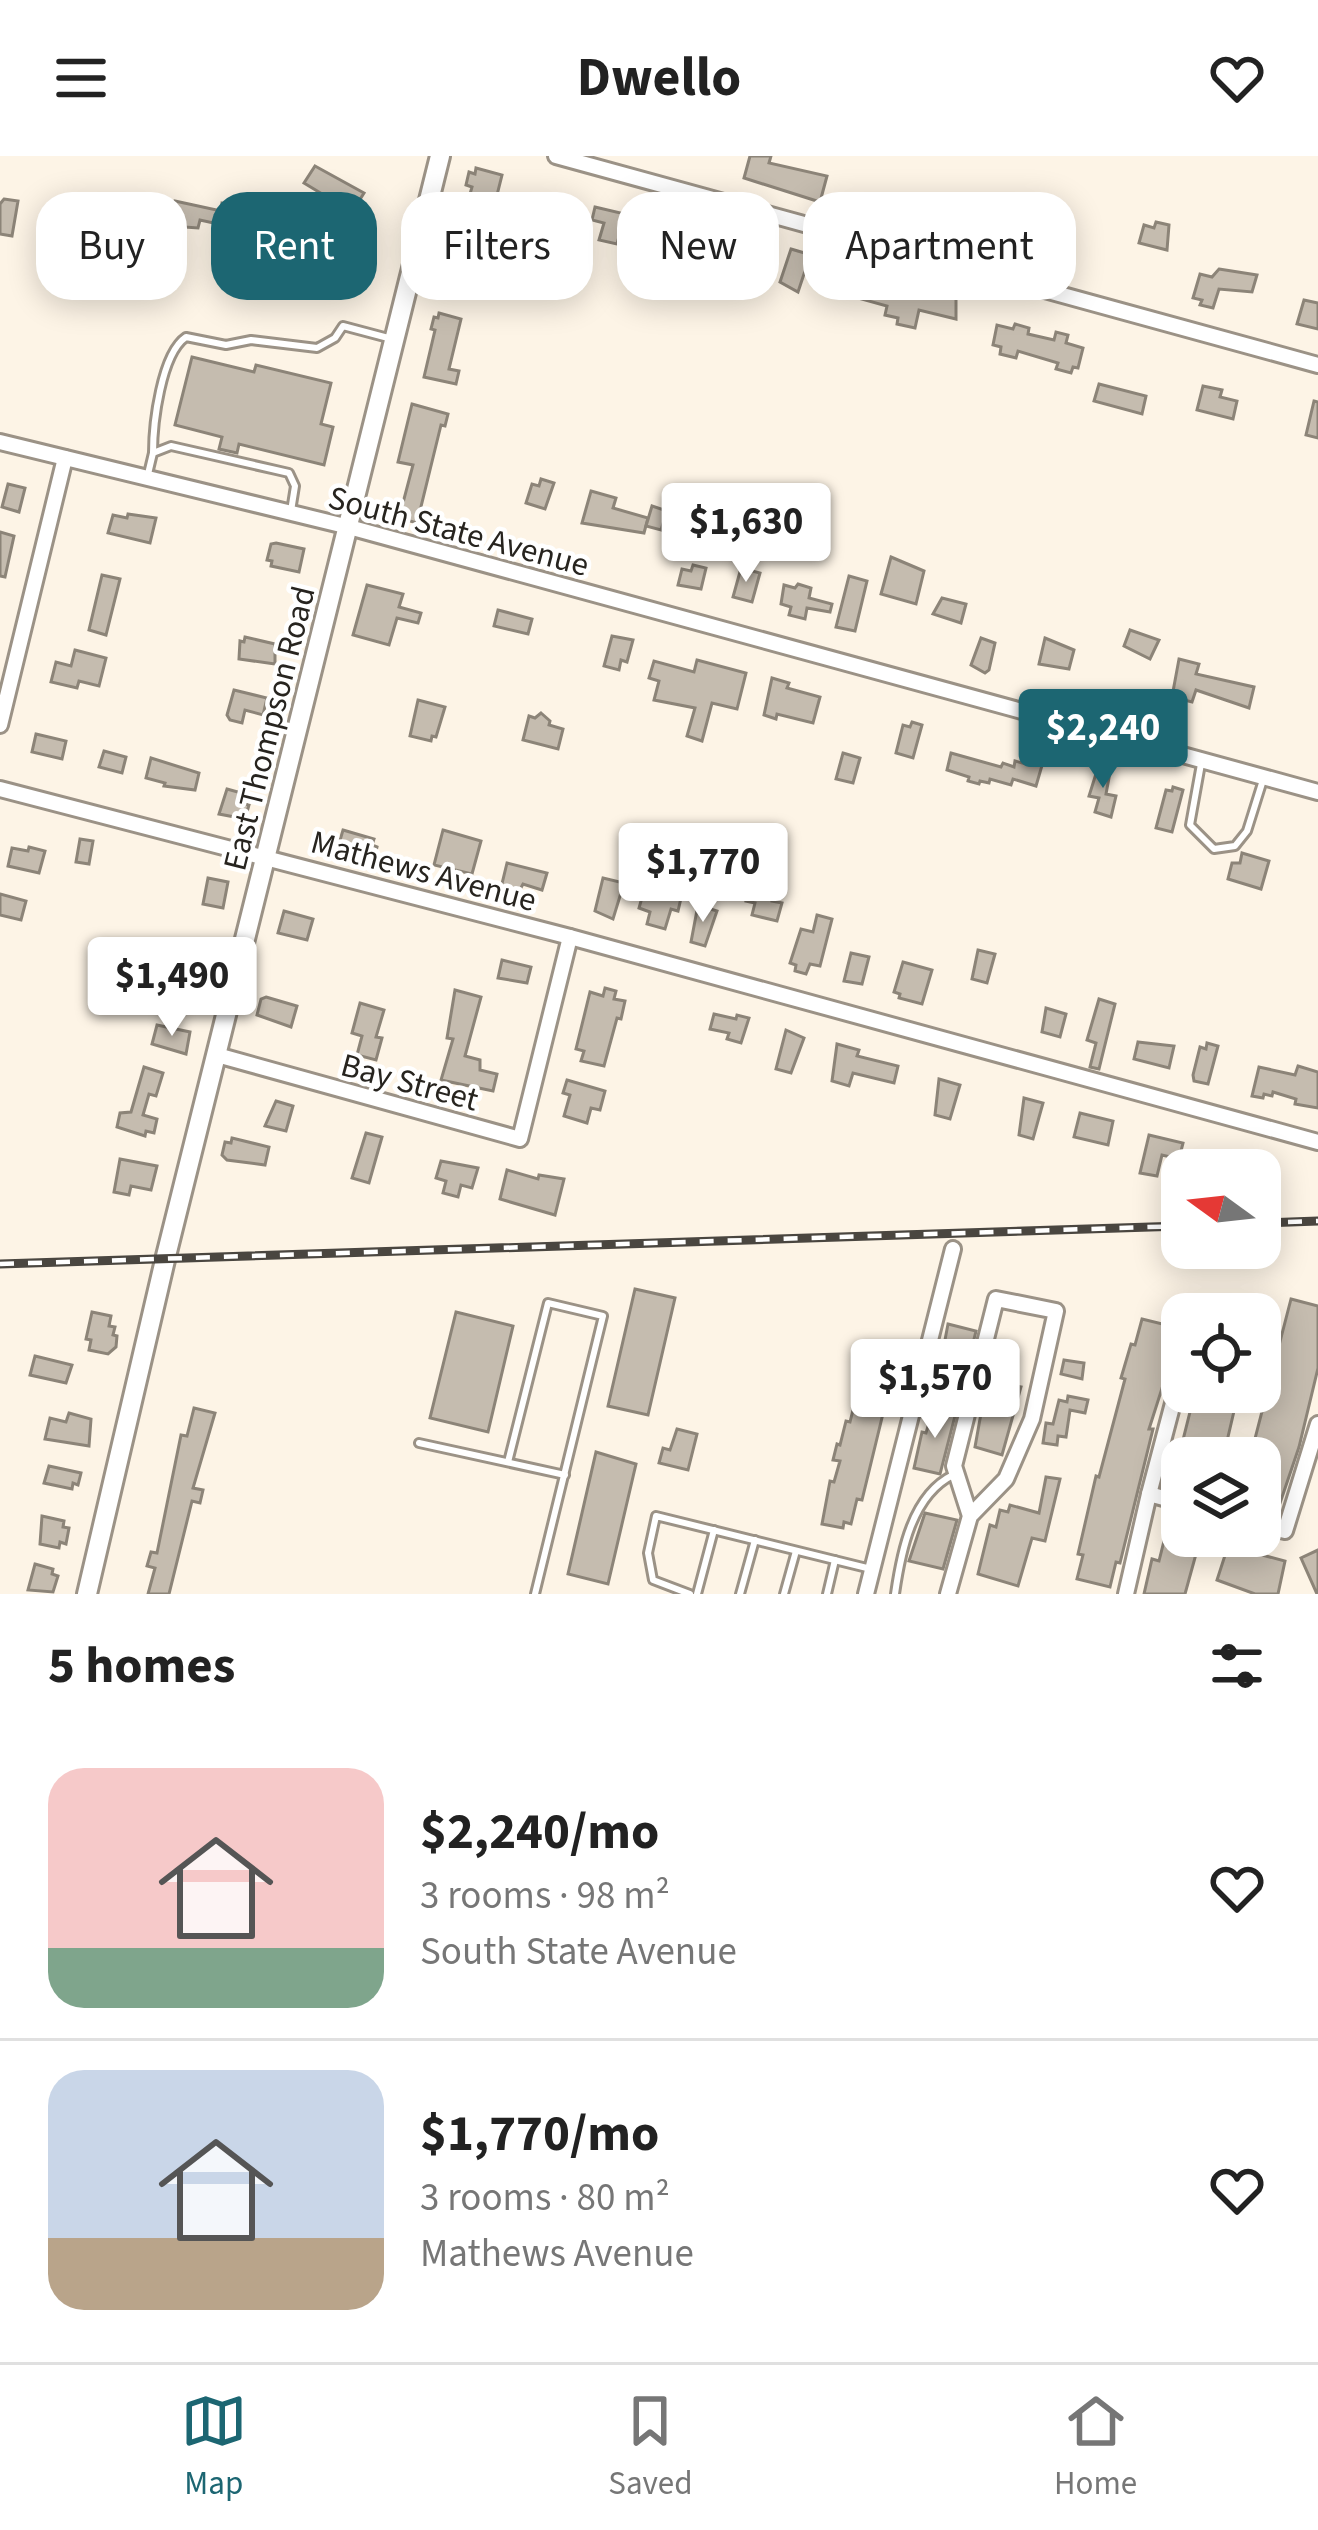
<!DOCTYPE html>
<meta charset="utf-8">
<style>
body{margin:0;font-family:"Source Sans 3",sans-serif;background:#f2f2f2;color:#222;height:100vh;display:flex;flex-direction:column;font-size:45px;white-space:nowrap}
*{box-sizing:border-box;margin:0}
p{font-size:39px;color:#767676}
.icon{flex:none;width:66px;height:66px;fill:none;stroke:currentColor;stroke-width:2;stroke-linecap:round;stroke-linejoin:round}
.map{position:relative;height:1438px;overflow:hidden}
.sheet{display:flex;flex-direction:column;background:#fff;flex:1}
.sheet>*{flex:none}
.banner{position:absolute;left:36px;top:36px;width:1248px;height:108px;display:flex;gap:24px}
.needle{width:78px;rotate:285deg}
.controls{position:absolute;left:1161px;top:993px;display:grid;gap:24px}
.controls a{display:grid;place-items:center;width:120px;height:120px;border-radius:24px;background:#fff;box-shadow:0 6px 30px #0003;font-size:60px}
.price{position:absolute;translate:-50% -102px;padding:0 27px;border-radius:12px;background:#fff;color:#222;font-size:39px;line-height:78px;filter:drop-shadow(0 3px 6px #0008)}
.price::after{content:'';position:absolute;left:50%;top:72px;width:36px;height:27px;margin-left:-18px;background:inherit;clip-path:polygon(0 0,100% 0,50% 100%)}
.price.on{background:#1c6672;color:#fff}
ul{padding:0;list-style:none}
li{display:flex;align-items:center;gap:36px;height:300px;padding:0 48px}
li+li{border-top:3px solid #e0e0e0}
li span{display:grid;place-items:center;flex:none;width:336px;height:240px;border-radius:36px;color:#555}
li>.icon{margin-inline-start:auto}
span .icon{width:144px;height:144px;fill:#fffc;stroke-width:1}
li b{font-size:51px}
h2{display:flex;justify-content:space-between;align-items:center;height:144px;padding:0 48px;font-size:51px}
.chip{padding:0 42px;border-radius:36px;background:#fff;box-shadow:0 6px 30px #0003;font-size:42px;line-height:108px}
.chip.on{background:#1c6672;color:#fff}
header{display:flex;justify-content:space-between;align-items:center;height:156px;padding:0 48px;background:#fff;font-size:54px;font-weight:700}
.tab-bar{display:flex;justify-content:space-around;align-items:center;height:168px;border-top:3px solid #e0e0e0;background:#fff;font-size:33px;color:#767676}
.tab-bar a{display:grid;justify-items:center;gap:6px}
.tab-bar .on{color:#1c6672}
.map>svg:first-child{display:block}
</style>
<header><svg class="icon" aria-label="menu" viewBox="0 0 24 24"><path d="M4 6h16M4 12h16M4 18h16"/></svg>Dwello<svg class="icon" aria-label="heart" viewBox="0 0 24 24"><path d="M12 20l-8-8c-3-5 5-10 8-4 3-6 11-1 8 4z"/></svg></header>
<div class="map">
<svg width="1318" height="1438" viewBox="0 0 1318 1438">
<rect width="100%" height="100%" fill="#fdf4e6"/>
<!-- building -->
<g fill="#c5bcaf" stroke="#8c8478" stroke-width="3">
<polygon points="750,0 771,0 769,7 827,20 820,46 744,22"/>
<polygon points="315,10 364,37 352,56 304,27"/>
<polygon points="476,12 502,19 496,43 470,38 472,31 466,29 469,16 475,18"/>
<polygon points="900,42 930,48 925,73 911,70 912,65 888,55 891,44 899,46"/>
<polygon points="4,43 18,45 12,80 0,78 0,48"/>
<polygon points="175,45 221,55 222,47 254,54 250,75 200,64 198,72 171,70"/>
<polygon points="979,45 999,50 987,91 968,85"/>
<polygon points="595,51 625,58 617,88 599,84 604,67 592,64"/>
<polygon points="60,54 77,56 76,65 104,65 104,58 124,58 124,88 75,81 74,93 47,90 48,74 58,75"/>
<polygon points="1058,65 1072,69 1062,107 1043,102"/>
<polygon points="1156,66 1169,69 1167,94 1139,87 1144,69 1154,72"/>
<polygon points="669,72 682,76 681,81 687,83 679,109 659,103"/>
<polygon points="743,79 760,84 760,89 753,114 747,113 738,136 723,132"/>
<polygon points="451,92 482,99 487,104 484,115 447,107"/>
<polygon points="791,93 808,98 809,103 798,136 780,126"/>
<polygon points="1219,113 1257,119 1252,136 1219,133 1213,152 1200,149 1202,144 1193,142 1200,118 1212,121"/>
<polygon points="831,121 939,142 941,134 956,138 956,163 919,154 915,172 897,168 898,162 885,159 887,150 829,134"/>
<polygon points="1304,144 1318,147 1318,173 1297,168"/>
<polygon points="439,157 461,163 449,213 459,215 456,228 424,221 435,174 431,173 434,161 438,162"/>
<polygon points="1015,168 1029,172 1028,178 1054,184 1056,176 1068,179 1066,187 1083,192 1078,212 1073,211 1071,217 1056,213 1058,207 1018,195 1016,202 1000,198 1001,191 993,189 997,169 1013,173"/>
<polygon points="192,201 254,216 256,209 331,227 321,268 333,271 324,309 239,288 237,297 219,293 222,281 175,269"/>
<polygon points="1099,228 1146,240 1142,258 1094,245"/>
<polygon points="1203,230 1222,234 1220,241 1237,245 1233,263 1197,254"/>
<polygon points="1314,245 1318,246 1318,282 1306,279"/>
<polygon points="412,248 448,258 445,270 441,269 417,367 399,362 413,309 398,306"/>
<polygon points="541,323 554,327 545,353 526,347 532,328 539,330"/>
<polygon points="8,328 25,332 19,356 2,351"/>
<polygon points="591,335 616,342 613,352 648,362 644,377 582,367"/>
<polygon points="652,350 667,355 661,374 646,370"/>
<polygon points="128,358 156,362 150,387 108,377 113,359 127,362"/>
<polygon points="0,376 14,380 5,421 0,420"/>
<polygon points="276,387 304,393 299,416 271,410 272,405 267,404 271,388"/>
<polygon points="891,401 924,415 916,448 881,438"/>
<polygon points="693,409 706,412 701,433 678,429 682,413 691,415"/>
<polygon points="741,412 760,417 752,446 733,441"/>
<polygon points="102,419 120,423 106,479 89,474"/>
<polygon points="849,420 867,425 855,475 836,471"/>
<polygon points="798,428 811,432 809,442 832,448 830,456 807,452 805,463 789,459 791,451 781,448 784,429 795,432"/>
<polygon points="367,429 403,438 399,451 421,457 418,467 397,462 389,489 353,479"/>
<polygon points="942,442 966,448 961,467 933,458"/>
<polygon points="498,454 532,463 528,478 494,470"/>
<polygon points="1130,474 1159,484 1150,503 1124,490"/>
<polygon points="612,480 633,484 627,506 621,504 619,514 604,510"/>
<polygon points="245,481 275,488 275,508 239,503 240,485 244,486"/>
<polygon points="981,482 995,487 989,514 985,517 971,509"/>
<polygon points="1045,482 1074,494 1069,513 1039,508"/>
<polygon points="75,494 106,502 99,530 79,525 77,532 51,526 56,506 71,510"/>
<polygon points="1179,503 1199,508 1196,518 1254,531 1249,552 1196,534 1192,546 1172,541"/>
<polygon points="697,504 746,517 737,553 712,547 702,585 687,580 695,552 654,544 659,525 649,522 654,505 694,516"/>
<polygon points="772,522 789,527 787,532 820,541 813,567 777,558 776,563 764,559"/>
<polygon points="234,534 267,542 263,559 245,554 242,567 230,564 227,559"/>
<polygon points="418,544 445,551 436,581 432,580 431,585 410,580"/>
<polygon points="541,557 550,565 549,569 563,573 558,593 523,584 529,560 535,562"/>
<polygon points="912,566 922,569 913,602 896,597 903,569 910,571"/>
<polygon points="36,578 66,585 62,603 32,596"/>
<polygon points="104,595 126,601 122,617 99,611"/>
<polygon points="843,597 860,602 853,627 836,623"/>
<polygon points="951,597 1001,611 1003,607 1014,611 1015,605 1029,609 1031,602 1043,606 1036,630 1013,623 1011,629 990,623 989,627 980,625 979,628 968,625 969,621 947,614"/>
<polygon points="151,602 199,617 195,634 164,630 165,627 146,622"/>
<polygon points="1099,608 1111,611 1106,638 1116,640 1111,661 1095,656 1099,642 1089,640"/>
<polygon points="1173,631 1183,634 1172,676 1156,672 1166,634 1172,635"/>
<polygon points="227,633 245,638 242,647 249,649 245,663 219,658"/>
<polygon points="343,674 374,683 372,689 377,691 374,704 338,691"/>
<polygon points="443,674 481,685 472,718 434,709"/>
<polygon points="80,683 93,685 89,708 76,706"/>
<polygon points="29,691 45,695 39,717 8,710 12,692 28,695"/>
<polygon points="1242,697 1269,705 1261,733 1228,723 1232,707 1240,707"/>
<polygon points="507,707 547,717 542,734 523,728 516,741 500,736"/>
<polygon points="208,722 228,726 223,752 203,748"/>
<polygon points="603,722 624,727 613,763 595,755"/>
<polygon points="749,733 773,739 772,745 782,747 777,765 752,759 755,747 746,745"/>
<polygon points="656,735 681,742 678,755 671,753 665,773 647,768 650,756 639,752 643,738 654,741"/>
<polygon points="0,738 26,745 21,764 0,759"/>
<polygon points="698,749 717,755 705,790 691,786"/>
<polygon points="284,755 313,763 307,784 278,777"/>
<polygon points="817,759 832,763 820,810 810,808 806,818 795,815 796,809 790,807 801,773 813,776"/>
<polygon points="978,794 995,798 987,827 972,823"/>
<polygon points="851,797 869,801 862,828 844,825"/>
<polygon points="502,804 531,811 527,827 498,822"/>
<polygon points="903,806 932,814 922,848 899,842 900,838 894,836"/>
<polygon points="176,813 199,819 195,843 154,836 160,818 172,821"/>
<polygon points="605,832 616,835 614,843 625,845 621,863 617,862 604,910 581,905 584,895 576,893 590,836 603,840"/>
<polygon points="455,834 481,841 465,900 480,904 480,914 497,918 493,935 441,924 453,883 447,882"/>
<polygon points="266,841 297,850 291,871 257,859 261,843"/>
<polygon points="1099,843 1115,848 1099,913 1090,911 1096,887 1087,884"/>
<polygon points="360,847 384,854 376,881 382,882 376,904 357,899 362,880 352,877"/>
<polygon points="1046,852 1066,858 1060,881 1042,876"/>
<polygon points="714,858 736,863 737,859 749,862 741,887 727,883 729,877 710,873"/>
<polygon points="157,869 190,876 186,898 152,888"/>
<polygon points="786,874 804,882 791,917 776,913"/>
<polygon points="1138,886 1174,890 1169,912 1134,903"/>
<polygon points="1207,887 1218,890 1208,928 1194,925 1193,919 1200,891 1206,893"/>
<polygon points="837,888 859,894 857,900 898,910 894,927 853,917 849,930 832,925"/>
<polygon points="1298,910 1318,916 1318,952 1295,948 1296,943 1273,936 1272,940 1264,938 1263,942 1252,940 1259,911 1295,919"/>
<polygon points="144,911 163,917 156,940 149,938 143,959 157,963 154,977 146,975 145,980 117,971 120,957 131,956"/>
<polygon points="939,923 960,929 950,963 935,959"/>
<polygon points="567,924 605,935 600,954 591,952 587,967 564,960 570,939 563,937"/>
<polygon points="1024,942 1043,947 1033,983 1019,979"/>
<polygon points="276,945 293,950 286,975 265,970"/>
<polygon points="1080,957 1113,965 1108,989 1074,981"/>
<polygon points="366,977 382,981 369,1027 352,1022"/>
<polygon points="1149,979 1183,987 1179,1003 1162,999 1157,1020 1140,1017"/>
<polygon points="232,982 269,991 265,1009 227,1004 222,999 225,986 231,987"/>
<polygon points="120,1003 157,1010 151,1034 131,1030 129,1039 114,1036"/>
<polygon points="441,1005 478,1012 472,1032 461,1029 458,1041 443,1037 446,1025 436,1022"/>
<polygon points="507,1014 538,1023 539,1019 564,1023 555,1059 500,1043"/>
<polygon points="635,1133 675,1142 648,1259 608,1250"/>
<polygon points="1291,1143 1318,1150 1318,1212 1299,1291 1278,1353 1260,1349 1260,1302 1250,1302"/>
<polygon points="92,1156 111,1160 109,1170 115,1171 113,1179 117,1180 116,1191 108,1198 89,1194 91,1184 86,1183"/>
<polygon points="456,1156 513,1170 488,1276 430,1262"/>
<polygon points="1142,1163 1175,1171 1170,1197 1173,1198 1149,1273 1153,1273 1120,1407 1116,1406 1110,1431 1077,1423 1083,1399 1078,1398 1096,1320 1099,1321 1125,1223 1121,1222 1131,1188 1135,1189"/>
<polygon points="948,1168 976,1175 962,1232 937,1226"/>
<polygon points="35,1200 72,1209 66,1227 30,1219"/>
<polygon points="1064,1204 1084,1207 1082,1223 1061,1218"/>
<polygon points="869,1214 888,1219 883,1240 887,1241 862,1344 857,1343 851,1368 844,1366 843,1372 822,1368 830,1325 834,1326 840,1305 833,1304 837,1288 840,1289 846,1265 850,1266 860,1226 866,1227"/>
<polygon points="987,1224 1021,1231 1002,1299 975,1291"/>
<polygon points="1195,1236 1238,1238 1224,1298 1182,1288"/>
<polygon points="1068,1240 1088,1244 1085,1257 1070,1254 1066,1281 1058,1280 1057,1289 1043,1287 1046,1267 1053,1268 1059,1244 1067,1246"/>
<polygon points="934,1250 956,1256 940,1318 914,1312 922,1276 926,1277"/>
<polygon points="194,1252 215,1257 193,1332 203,1334 200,1347 192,1345 169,1438 148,1438 155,1412 147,1410 151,1396 157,1397 181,1279 187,1280"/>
<polygon points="69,1257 91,1263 89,1290 45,1283 50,1262 66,1266"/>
<polygon points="677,1273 697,1278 688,1314 659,1307 663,1292 670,1294"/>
<polygon points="596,1296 636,1308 608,1428 568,1418"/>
<polygon points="49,1310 81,1317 78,1329 73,1327 72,1333 44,1327"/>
<polygon points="1046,1321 1060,1323 1045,1385 1032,1382 1018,1430 978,1418 990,1369 996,1371 1000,1354 1008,1356 1010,1349 1039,1357"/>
<polygon points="925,1357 957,1364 943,1413 909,1405"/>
<polygon points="42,1360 64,1365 63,1371 69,1372 66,1388 60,1386 59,1392 40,1388"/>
<polygon points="1168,1369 1182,1372 1182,1380 1201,1380 1185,1438 1144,1438 1152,1403 1159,1405"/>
<polygon points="1228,1390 1285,1405 1278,1438 1255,1438 1217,1424"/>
<polygon points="1318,1394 1318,1438 1317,1438 1301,1402"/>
<polygon points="35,1408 53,1413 52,1418 58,1420 53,1436 28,1434"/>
</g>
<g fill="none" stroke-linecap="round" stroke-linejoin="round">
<defs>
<g id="service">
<path d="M153 297C153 268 161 198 186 181L226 189 251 184 317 192 335 182 343 170 392 183"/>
<polyline points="148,318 153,297 171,290 276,314 289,317 295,330 291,355"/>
<polyline points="1201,608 1190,669 1214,693 1235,690 1247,675 1263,624"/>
<polyline points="419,1287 565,1319"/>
<polyline points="508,1306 548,1147 603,1160 535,1438"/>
<polyline points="690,1438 653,1424 648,1397 656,1360 871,1413"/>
<polyline points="697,1438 714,1374"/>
<polyline points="740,1438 755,1384"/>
<polyline points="784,1438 796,1395"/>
<polyline points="827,1438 835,1404"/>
<path d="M895 1438C901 1396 912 1339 953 1319"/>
</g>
<g id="minor">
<polyline points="556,0 1318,209"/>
<polyline points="0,286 349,371 1318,636"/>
<polyline points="0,569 65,302"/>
<polyline points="0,633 570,781 1318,986"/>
<polyline points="217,899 520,983 570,781"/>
<polyline points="1149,1338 1182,1213"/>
<polyline points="1260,1369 1285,1375 1318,1268"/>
<polyline points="866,1438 953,1093"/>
<polyline points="948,1438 970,1360 1006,1323 1032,1263 1056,1155 996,1143 954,1310 970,1360"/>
<polyline points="1126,1438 1149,1338 1182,1347"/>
</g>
<polyline id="secondary" points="87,1438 165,1104 440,0"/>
</defs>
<!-- service casing -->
<use href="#service" stroke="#9b9286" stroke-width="12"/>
<!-- minor casing -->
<use href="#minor" stroke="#9b9286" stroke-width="20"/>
<!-- secondary casing -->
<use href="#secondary" stroke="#9b9286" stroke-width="24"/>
<!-- service -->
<use href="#service" stroke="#fff" stroke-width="6"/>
<!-- minor -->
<use href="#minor" stroke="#fff" stroke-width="14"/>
<!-- secondary -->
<use href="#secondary" stroke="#fff" stroke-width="18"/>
<defs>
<g id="rail">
<polyline points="1260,1067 1318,1065"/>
<polyline points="0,1108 1182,1070"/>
</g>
</defs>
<!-- rail casing -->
<use href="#rail" stroke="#4a4640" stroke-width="9"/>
<!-- rail -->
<use href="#rail" stroke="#fff" stroke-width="4.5" stroke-dasharray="14" stroke-linecap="butt"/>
</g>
<g text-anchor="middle" stroke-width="9" stroke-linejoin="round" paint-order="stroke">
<!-- street labels -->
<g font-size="33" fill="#27241f" stroke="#fff">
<text transform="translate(459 374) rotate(15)" y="12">South State Avenue</text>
<text transform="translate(268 572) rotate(-76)" y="12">East Thompson Road</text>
<text transform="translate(424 714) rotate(15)" y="12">Mathews Avenue</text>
<text transform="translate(410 925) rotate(15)" y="12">Bay Street</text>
</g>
</g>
</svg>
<div class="controls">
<a><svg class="needle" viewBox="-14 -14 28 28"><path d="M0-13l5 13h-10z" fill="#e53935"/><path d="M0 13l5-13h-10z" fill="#767676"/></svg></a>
<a><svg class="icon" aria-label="locate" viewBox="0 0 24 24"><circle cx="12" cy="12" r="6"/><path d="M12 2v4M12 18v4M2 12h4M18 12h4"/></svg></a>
<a><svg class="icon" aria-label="layers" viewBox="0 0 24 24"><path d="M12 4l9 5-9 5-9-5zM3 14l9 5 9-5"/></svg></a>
</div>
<b class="price" style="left:746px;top:429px">$1,630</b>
<b class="price on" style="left:1103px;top:635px">$2,240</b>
<b class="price" style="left:703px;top:769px">$1,770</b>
<b class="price" style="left:172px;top:883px">$1,490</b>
<b class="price" style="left:935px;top:1285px">$1,570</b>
<div class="banner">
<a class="chip">Buy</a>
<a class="chip on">Rent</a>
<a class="chip">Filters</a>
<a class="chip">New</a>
<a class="chip">Apartment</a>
</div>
</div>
<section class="sheet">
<h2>5 homes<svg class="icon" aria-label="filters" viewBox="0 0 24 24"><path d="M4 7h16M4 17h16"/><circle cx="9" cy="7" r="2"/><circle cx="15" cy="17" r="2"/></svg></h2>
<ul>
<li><span style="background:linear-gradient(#f6c9c9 75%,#7fa58c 0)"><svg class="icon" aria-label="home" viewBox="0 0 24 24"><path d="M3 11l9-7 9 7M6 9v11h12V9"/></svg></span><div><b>$2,240/mo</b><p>3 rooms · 98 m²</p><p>South State Avenue</p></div><svg class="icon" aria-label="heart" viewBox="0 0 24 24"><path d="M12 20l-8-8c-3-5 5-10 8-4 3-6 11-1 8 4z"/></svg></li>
<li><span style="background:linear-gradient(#c9d6e8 70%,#b9a48a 0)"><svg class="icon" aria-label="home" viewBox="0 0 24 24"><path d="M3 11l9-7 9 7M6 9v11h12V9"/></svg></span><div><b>$1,770/mo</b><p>3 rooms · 80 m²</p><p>Mathews Avenue</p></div><svg class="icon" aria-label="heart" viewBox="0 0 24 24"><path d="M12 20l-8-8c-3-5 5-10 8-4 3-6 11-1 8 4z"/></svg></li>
</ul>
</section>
<nav class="tab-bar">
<a class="on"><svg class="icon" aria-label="map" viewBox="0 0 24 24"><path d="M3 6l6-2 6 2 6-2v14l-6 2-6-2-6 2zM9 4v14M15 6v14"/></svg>Map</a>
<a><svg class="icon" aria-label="saved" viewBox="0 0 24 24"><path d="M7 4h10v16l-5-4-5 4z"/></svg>Saved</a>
<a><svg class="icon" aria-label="home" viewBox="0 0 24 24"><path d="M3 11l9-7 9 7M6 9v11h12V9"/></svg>Home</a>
</nav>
